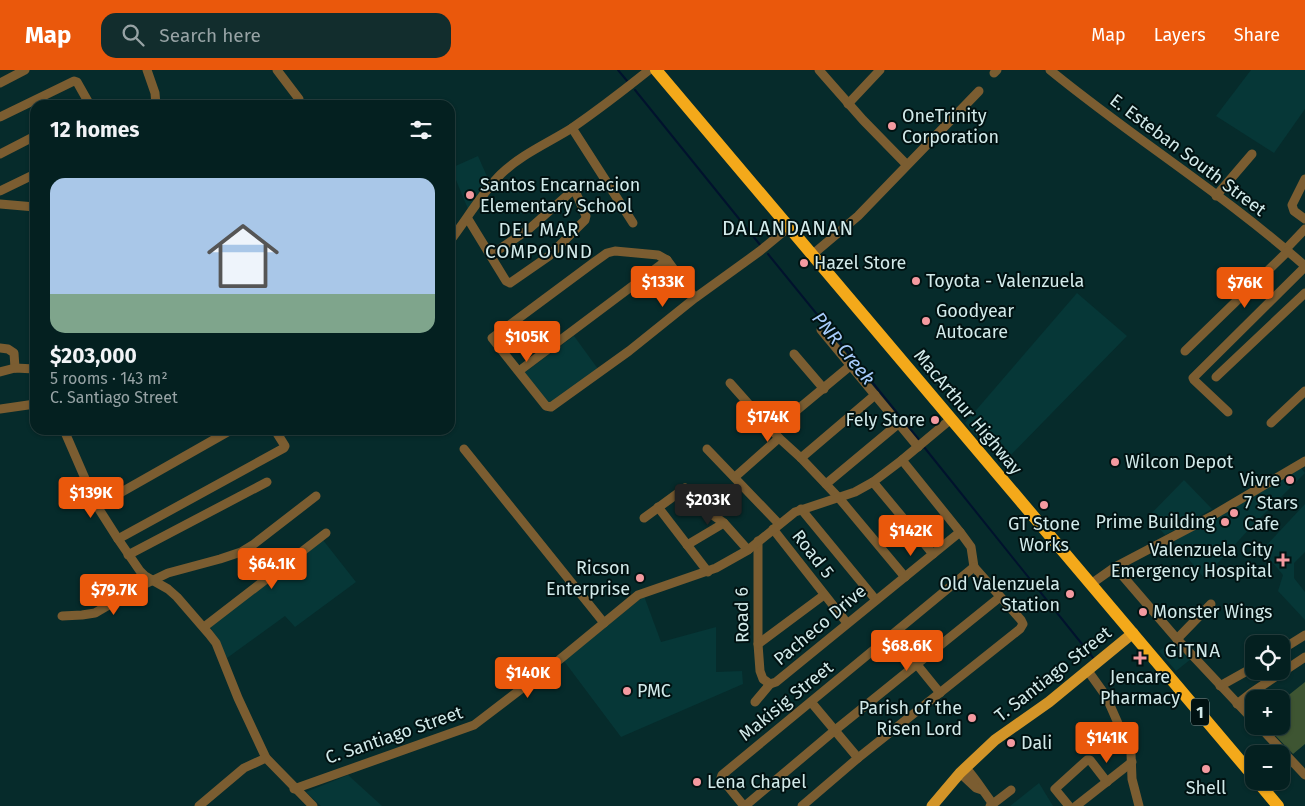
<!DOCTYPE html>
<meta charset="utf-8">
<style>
body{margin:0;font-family:"Fira Sans",sans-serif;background:#122d2d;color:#f1f3f6;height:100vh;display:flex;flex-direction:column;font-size:19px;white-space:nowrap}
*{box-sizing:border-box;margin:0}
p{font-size:16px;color:#97a3a5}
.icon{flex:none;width:28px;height:28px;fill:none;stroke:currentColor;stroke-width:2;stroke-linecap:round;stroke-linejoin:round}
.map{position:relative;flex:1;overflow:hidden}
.side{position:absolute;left:30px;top:30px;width:425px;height:335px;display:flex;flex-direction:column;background:#042020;border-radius:15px;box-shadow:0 1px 4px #0004,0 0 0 1px #253e3e}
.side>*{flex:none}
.controls{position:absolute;left:1245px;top:565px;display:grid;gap:10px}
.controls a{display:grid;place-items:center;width:45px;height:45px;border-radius:10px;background:#042020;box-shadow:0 1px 4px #0004,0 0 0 1px #253e3e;font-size:25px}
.price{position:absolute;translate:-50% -42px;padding:0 11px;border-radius:5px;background:#ea580c;color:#fff;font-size:16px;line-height:32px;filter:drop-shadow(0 1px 2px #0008)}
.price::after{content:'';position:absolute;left:50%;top:30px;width:15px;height:11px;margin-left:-8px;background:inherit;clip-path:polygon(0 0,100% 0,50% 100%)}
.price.active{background:#222;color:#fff}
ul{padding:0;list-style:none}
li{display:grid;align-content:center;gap:10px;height:265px;padding:0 20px}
li span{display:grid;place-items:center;height:155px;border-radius:15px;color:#555}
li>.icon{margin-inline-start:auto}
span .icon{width:90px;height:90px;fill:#fffc;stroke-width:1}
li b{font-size:21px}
h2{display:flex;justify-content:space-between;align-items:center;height:60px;padding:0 20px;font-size:21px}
header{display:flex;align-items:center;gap:30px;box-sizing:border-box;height:70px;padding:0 25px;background:#ea580c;color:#fff}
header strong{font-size:24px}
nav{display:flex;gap:28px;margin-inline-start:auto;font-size:18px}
.search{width:350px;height:45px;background:#122d2d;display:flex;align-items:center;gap:12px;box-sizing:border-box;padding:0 18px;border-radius:15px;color:#97a3a5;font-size:19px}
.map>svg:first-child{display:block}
</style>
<header>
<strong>Map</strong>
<div class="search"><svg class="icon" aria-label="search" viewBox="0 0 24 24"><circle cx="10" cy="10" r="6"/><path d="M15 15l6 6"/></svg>Search here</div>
<nav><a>Map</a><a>Layers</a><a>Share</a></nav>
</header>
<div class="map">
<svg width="1305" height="736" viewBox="0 0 1305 736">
<rect width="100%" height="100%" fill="#062b2b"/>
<!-- built -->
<g fill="#063737">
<polygon points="1251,0 1305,0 1305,39 1274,83 1216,46"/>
<polygon points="478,86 489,111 468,139 451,98"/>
<polygon points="1077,223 1127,266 1002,394 965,353"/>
<polygon points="574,266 598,299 548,335 524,303"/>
<polygon points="1301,398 1305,403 1252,456 1204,508 1174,471"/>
<polygon points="1184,410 1212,439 1165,465 1149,446"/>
<polygon points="1305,434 1305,482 1294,493 1294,508 1305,522 1305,550 1278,521 1283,505 1262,480"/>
<polygon points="323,470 356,512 295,557 285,546 227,588 210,556"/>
<polygon points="644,526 661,572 716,557 716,602 742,601 743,614 621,667 564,591"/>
<polygon points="1175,571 1191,589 1176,601 1159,581"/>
<polygon points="348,705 382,736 321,736 306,722"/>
<polygon points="1039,713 1053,736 1010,736"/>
</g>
<!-- green -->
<polygon fill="#3e5532" points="1305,612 1305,674 1293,684 1273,663 1277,656 1281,656 1281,647 1291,640 1285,628"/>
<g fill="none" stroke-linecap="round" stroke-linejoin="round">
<!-- stream -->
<g stroke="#01122d" stroke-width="2">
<polyline points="618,0 628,12"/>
<polyline points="635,20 761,176"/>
<polyline points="768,184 920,371"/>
<polyline points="924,377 1094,589"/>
</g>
<!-- minor -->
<g stroke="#7b5d31" stroke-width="9">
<polyline points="147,0 155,23 156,35"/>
<polyline points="277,0 299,29"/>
<polyline points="819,0 863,50 906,94"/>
<path d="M1050 0C1133 68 1225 125 1305 196"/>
<polyline points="994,3 997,0"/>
<polyline points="0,13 25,0"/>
<polyline points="848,34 880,0"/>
<polyline points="0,47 74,11 77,12 90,35"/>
<polyline points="572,58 633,153"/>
<polyline points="0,84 35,66"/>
<polyline points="1305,109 1292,135 1294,141 1305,149"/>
<polyline points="0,121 35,104"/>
<polyline points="1216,126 1252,84"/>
<polyline points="0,134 35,137"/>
<polyline points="468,149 506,211 510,213 549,186 585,150 586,146 576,123 572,121 529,159 491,185"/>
<path d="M450 171C467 149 481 124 501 104 522 84 548 73 572 58 598 40 624 20 649 0"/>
<polyline points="1286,179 1305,159"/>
<polyline points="812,185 858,146 979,21"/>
<polyline points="695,228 667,190 658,185 615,181 607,183 593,193 492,268 546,336 551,337 629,281 695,228 760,181 789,157"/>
<polyline points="821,260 918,377"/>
<polyline points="0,278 8,279 14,283 15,298"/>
<polyline points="1185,281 1288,181"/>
<polyline points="794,284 824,319"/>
<polyline points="519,301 667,190"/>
<polyline points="0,302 15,298 35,299"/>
<polyline points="1216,307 1305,223"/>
<polyline points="730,313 779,368 801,388 839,428 905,507"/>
<polyline points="0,339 35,334"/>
<polyline points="1228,342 1194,310 1193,308 1305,197"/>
<polyline points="1271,353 1305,321"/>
<polyline points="64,360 97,436 118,469 140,501 145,506 168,519 177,527 209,564 216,573 238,628 266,688 313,736"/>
<polyline points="773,360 850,296"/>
<polyline points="464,379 604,553"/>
<polyline points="707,379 779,454"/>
<polyline points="801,388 875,325"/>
<polyline points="902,390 960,462 971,477 974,497"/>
<polyline points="735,407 779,368"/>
<polyline points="873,412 933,484"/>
<polyline points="826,414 898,354"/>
<polyline points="97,436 231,360"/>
<polyline points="658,437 708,502"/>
<polyline points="801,439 876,530"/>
<polyline points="644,448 685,418 700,436 724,453 748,480"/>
<polyline points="773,459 847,553"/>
<polyline points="118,469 284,378 285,376 275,360"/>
<polyline points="758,471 758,574 760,601 763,609 770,614"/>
<polyline points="687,475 724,453"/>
<polyline points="128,485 267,412"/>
<polyline points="1115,497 1177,569 1254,651"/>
<polyline points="1091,514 1115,497 1212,446 1305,391"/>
<polyline points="62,546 82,545 95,543 141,516 168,503 220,489 241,482 254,474 316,426"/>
<polyline points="204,557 326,463"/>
<polyline points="893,565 940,623"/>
<polyline points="1177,569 1211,534"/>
<polyline points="758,574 824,525"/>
<polyline points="1281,580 1305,565"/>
<polyline points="1088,601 1106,626 1131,683 1132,709 1139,736"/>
<polyline points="770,614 776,612 960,462"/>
<polyline points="1220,616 1254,597"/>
<polyline points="755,632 770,614"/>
<polyline points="811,632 858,688"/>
<polyline points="1237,634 1251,623 1305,587"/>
<polyline points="1259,656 1305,705"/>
<path d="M966 698C976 709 983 721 993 734"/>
<polyline points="960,703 976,718 982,720"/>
<polyline points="294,719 474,655 559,590 638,525 716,498 748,480 795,442 855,422 873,412 902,390 951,349"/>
<polyline points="199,736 244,698 266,688"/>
<polyline points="744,736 721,708 722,705 974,497"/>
<polyline points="745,736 834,661 1000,527"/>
<polyline points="802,736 858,688 1020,559 1023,554 1021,550 974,497"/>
<polyline points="990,736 1011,720"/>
<polyline points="1069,736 1055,719 1087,690 1090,690 1107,712"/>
<polyline points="1076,736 1132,692"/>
</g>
<!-- major -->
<polyline stroke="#d29428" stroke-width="11" points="932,736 960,703 995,670 1049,632 1133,563"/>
<!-- highway -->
<g stroke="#f4a91a" stroke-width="12">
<polyline points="656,0 1254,707"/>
<polyline points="1257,711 1278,736"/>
</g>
</g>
<!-- markers -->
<g fill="#f49aa0" stroke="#011212" stroke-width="2">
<circle cx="892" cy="56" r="5"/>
<circle cx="470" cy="125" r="5"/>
<circle cx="804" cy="193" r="5"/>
<circle cx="916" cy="211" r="5"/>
<circle cx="926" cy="251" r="5"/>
<circle cx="935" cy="350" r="5"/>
<circle cx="1115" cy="392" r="5"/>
<circle cx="1290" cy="410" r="5"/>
<circle cx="1044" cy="435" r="5"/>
<circle cx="1234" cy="443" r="5"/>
<circle cx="1225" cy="452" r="5"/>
<path d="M1280.5 482.5h5v5h5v5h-5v5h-5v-5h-5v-5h5z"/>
<circle cx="640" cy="508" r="5"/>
<circle cx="1070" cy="524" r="5"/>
<circle cx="1143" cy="542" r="5"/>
<path d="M1137.5 580.5h5v5h5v5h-5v5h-5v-5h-5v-5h5z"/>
<circle cx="627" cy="621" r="5"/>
<circle cx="972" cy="648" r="5"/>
<circle cx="1011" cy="673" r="5"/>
<circle cx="1206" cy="699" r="5"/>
<circle cx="697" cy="712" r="5"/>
</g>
<g text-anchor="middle" stroke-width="4" stroke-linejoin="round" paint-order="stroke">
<!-- shield labels -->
<rect fill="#011212" stroke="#93a9a9" stroke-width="1" x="1191" y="628.5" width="18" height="27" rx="4"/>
<g font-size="16" font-weight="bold" fill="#d2eaea">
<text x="1200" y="648">1</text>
</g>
<!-- poi labels -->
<g font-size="18" fill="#d2eaea" stroke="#011212" text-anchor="start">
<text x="902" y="52">OneTrinity<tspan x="902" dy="21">Corporation</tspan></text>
<text x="480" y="121">Santos Encarnacion<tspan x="480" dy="21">Elementary School</tspan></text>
<text x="814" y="199">Hazel Store</text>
<text x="926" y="217">Toyota - Valenzuela</text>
<text x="936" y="247">Goodyear<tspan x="936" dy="21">Autocare</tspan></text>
<text x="925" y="356" text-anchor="end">Fely Store</text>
<text x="1125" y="398">Wilcon Depot</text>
<text x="1280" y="416" text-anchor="end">Vivre</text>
<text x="1244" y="439">7 Stars<tspan x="1244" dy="21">Cafe</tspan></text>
<text x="1215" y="458" text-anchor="end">Prime Building</text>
<text x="1044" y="460" text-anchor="middle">GT Stone<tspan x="1044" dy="21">Works</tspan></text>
<text x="1272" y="486" text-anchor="end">Valenzuela City<tspan x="1272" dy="21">Emergency Hospital</tspan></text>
<text x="630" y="504" text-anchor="end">Ricson<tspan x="630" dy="21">Enterprise</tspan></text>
<text x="1060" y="520" text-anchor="end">Old Valenzuela<tspan x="1060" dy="21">Station</tspan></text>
<text x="1153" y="548">Monster Wings</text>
<text x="1140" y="613" text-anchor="middle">Jencare<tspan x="1140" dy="21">Pharmacy</tspan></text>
<text x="637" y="627">PMC</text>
<text x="962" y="644" text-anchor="end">Parish of the<tspan x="962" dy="21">Risen Lord</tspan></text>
<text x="1021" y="679">Dali</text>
<text x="707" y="718">Lena Chapel</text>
<text x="1206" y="724" text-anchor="middle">Shell</text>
</g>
<!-- street labels -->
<g font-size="18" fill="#d2eaea" stroke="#011212">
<text transform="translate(1188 85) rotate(37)" y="6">E. Esteban South Street</text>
<text transform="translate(968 342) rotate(50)" y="6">MacArthur Highway</text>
<text transform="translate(813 484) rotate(52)" y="6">Road 5</text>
<text transform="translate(742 545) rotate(-91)" y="6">Road 6</text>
<text transform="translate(820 555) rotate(-40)" y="6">Pacheco Drive</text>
<text transform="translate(1053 604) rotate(-38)" y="6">T. Santiago Street</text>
<text transform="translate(786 631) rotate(-39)" y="6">Makisig Street</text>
<text transform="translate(394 665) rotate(-19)" y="6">C. Santiago Street</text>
</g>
<!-- neighbourhood labels -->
<g font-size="19" letter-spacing="1" fill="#d2eaea" stroke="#011212">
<text x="539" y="166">DEL MAR<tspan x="539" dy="22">COMPOUND</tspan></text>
<text x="1193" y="587">GITNA</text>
</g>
<!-- water labels -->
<g font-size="19" font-style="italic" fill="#a8ccfc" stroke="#011212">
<text transform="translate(844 278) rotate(51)" y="7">PNR Creek</text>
</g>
<!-- quarter labels -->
<g font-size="20" letter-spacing="1" fill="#d2eaea" stroke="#011212">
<text x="788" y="165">DALANDANAN</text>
</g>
</g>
</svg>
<div class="controls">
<a><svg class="icon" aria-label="locate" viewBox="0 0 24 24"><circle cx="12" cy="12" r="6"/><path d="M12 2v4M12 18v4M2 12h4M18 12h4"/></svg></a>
<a>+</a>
<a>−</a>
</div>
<b class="price" style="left:663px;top:238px">$133K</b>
<b class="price" style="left:1245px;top:239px">$76K</b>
<b class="price" style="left:527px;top:293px">$105K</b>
<b class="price" style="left:768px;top:373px">$174K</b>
<b class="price" style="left:91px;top:449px">$139K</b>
<b class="price active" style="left:708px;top:456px">$203K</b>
<b class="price" style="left:911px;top:487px">$142K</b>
<b class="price" style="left:272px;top:520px">$64.1K</b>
<b class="price" style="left:114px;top:546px">$79.7K</b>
<b class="price" style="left:907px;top:602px">$68.6K</b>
<b class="price" style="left:528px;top:629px">$140K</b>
<b class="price" style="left:1107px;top:694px">$141K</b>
<section class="side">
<h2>12 homes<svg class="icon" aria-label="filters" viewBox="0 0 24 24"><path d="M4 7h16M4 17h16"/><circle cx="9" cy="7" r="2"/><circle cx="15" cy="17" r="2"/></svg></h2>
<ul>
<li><span style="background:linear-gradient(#a9c7e8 75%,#7fa58c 0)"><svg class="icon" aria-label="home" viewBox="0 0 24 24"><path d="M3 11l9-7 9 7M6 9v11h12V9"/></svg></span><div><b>$203,000</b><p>5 rooms · 143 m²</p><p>C. Santiago Street</p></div></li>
</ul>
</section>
</div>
